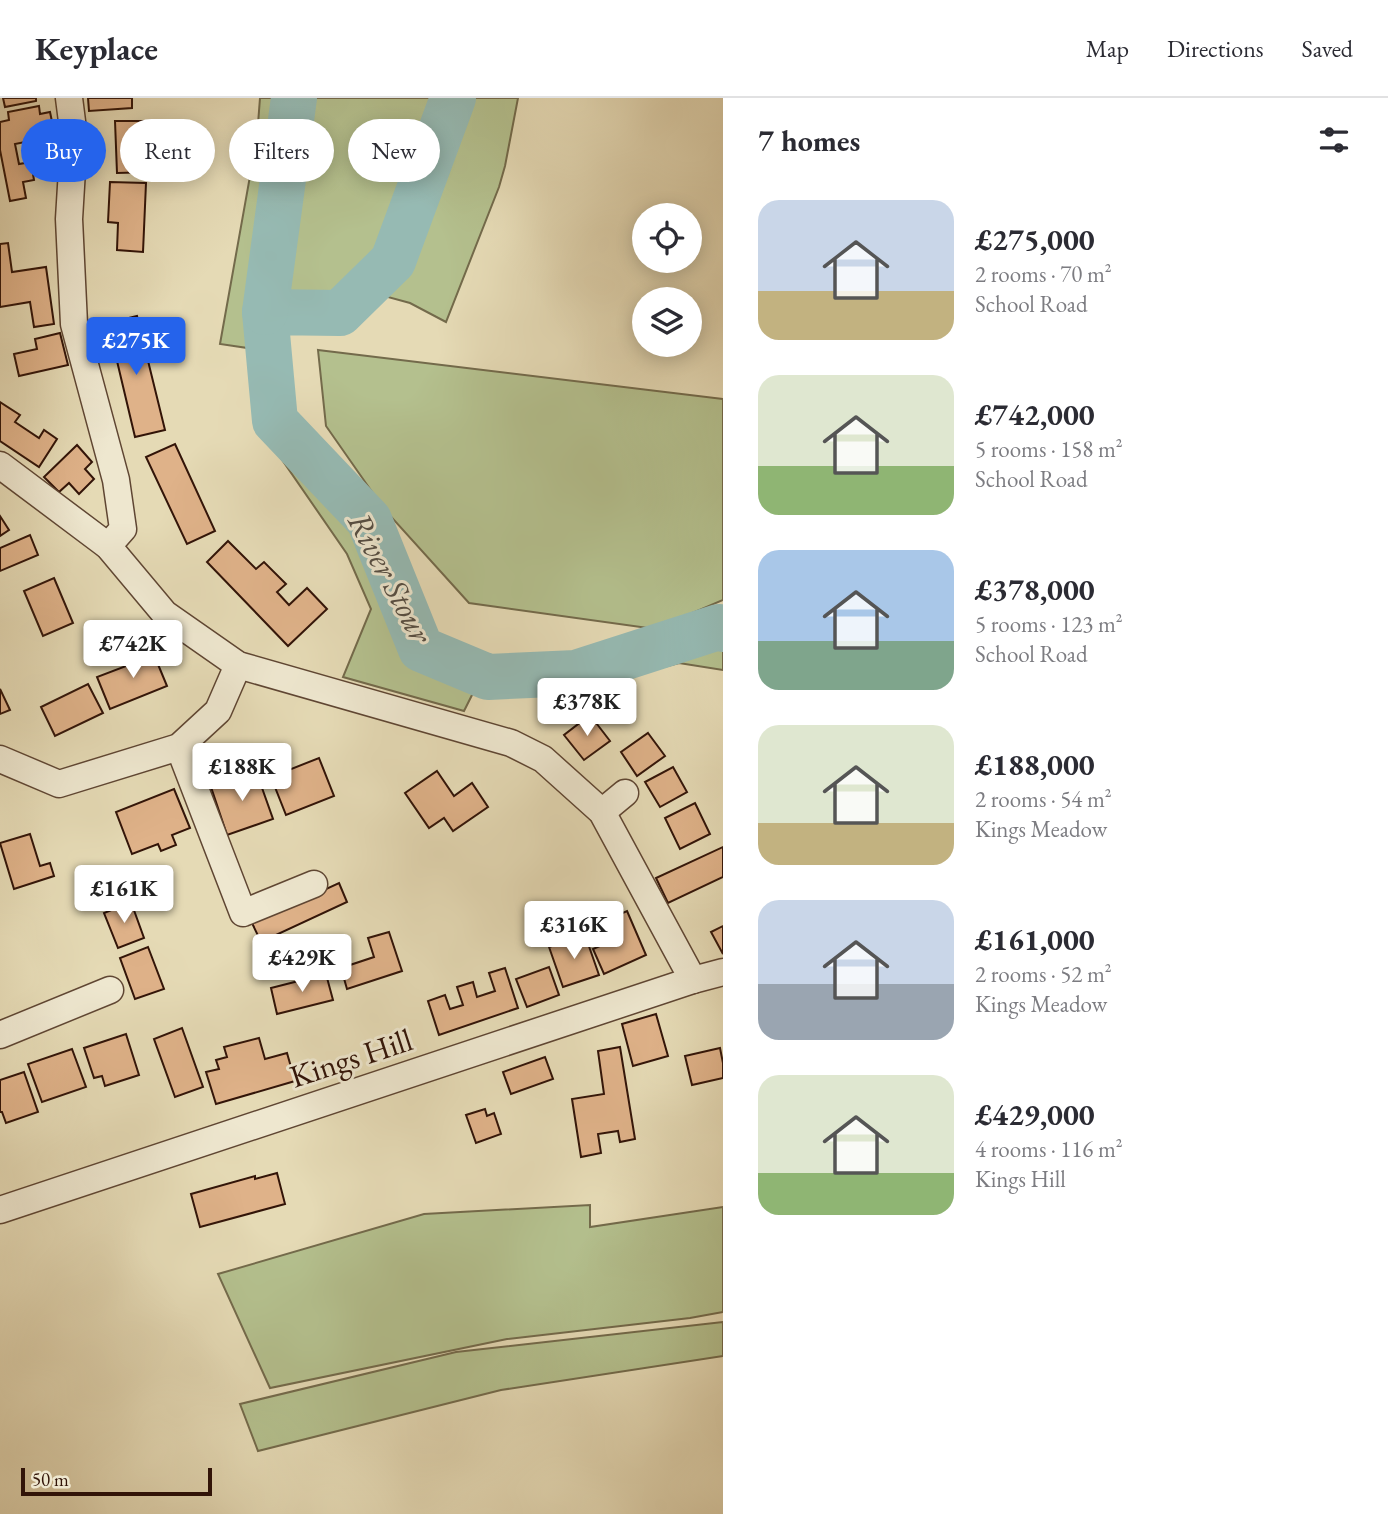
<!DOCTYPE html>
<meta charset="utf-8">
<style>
body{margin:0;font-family:"EB Garamond",serif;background:#f7f7f7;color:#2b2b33;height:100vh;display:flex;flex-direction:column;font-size:26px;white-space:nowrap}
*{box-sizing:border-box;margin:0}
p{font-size:23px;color:#7c7c81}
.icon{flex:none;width:38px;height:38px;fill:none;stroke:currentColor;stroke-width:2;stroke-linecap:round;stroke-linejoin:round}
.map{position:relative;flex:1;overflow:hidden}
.sheet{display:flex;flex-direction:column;background:#fff;width:665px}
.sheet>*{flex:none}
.guide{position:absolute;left:21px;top:21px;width:597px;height:63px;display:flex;gap:14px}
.controls{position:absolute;left:632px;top:105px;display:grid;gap:14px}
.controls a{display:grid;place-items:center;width:70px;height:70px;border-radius:50%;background:#fff;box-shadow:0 4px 18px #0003;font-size:35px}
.scale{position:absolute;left:21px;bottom:18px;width:191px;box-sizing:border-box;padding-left:7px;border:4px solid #321408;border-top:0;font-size:19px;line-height:24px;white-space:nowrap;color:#321408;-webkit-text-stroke:5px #eee7cf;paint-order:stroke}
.price{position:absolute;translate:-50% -60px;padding:0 16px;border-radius:7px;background:#fff;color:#222;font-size:23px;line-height:46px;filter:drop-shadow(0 2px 4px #0008)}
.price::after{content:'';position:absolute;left:50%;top:42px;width:21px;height:16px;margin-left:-10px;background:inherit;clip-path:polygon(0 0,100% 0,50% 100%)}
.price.selected{background:#2563eb;color:#fff}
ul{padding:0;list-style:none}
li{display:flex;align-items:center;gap:21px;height:175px;padding:0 35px}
li span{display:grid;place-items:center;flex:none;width:196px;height:140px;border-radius:21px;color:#555}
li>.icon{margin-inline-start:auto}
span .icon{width:84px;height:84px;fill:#fffc;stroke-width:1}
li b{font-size:30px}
h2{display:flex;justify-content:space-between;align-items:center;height:84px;padding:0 35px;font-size:30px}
.tag{padding:0 24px;border-radius:32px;background:#fff;box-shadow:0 4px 18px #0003;font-size:24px;line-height:63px}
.tag.selected{background:#2563eb;color:#fff}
header{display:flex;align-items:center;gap:42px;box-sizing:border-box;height:98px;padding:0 35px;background:#fff;border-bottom:2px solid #e1e1e2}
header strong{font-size:33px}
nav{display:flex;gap:38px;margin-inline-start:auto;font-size:24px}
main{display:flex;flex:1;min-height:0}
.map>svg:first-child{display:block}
</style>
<header>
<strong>Keyplace</strong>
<nav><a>Map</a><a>Directions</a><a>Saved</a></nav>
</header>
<main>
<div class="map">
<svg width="723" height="1416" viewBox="0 0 723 1416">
<rect width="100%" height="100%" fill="#e5dab5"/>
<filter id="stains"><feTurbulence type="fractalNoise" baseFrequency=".00286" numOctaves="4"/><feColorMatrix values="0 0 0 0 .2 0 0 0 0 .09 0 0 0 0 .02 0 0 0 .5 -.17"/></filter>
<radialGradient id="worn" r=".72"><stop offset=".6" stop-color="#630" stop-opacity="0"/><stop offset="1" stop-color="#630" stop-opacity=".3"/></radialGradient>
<!-- green -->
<g fill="#b4c08e" stroke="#736a4b" stroke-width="2">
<polygon points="260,0 280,0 260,172 248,231 247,250 277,261 279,296 297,337 377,418 429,532 464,558 506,567 572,564 679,526 723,519 723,572 679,565 593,588 475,591 464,613 343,579 371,511 347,456 265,337 247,250 220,246 257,39"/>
<polygon points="307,0 445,0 387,147 371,170 351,191 337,198 287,210"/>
<path d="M465 0H518L505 68 499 89 446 224 410 205 384 198C421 136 443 68 465 0Z"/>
<polygon points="318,252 723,301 723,502 655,531 469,505 384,411 326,328"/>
<polygon points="590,1107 590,1129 723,1109 723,1214 690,1220 507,1241 270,1290 218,1176 424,1116"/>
<polygon points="723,1224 723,1258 501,1292 258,1353 240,1306 456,1254"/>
</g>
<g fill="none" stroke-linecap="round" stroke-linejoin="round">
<!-- river -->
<g stroke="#96bab3" stroke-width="46">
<polyline points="453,0 393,163 340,215 265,214 275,323 369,422 421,551 488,579 576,575 719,529 723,531"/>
<polyline points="265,214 294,0"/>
</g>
</g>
<!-- building -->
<g fill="#dfb289" stroke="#321408" stroke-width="2">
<polygon points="3,0 36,0 36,3 5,9"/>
<polygon points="88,0 132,0 132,10 89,13"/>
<polygon points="39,8 40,16 50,14 55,38 15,46 19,66 31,64 34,82 23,84 26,100 10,103 0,52 0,24 9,22 8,14"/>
<polygon points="115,23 152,23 154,74 117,75"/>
<polygon points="110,84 146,85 143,154 117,152 118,125 108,124"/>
<polygon points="8,145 12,174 46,169 54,226 34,229 30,204 0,209 0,146"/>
<polygon points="137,218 165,332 135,339 108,225"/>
<polygon points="60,235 68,267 19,278 14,256 37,251 35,241"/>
<polygon points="0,304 20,317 15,324 39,340 44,332 57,341 39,369 0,343"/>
<polygon points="175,346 215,433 187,446 146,359"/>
<polygon points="77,347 92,364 85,371 94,381 79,396 69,385 59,394 44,379"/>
<polygon points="0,418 9,432 0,438"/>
<polygon points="30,437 38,457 0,473 0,450"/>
<polygon points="228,443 256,471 264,464 286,486 277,494 289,507 307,490 327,511 288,548 207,464"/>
<polygon points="54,480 73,525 43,538 24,493"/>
<polygon points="150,547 167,588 110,611 97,579 142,562 138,551"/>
<polygon points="88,586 103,615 55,638 41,609"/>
<polygon points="0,591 10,612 0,616"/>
<polygon points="590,617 610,643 584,662 564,637"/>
<polygon points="648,635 665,658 637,678 621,654"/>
<polygon points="319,660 334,698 286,717 271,679"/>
<polygon points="673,669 687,694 660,709 645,684"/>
<polygon points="256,673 273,721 227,737 211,689"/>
<polygon points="437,673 454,698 472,685 488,709 453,733 444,720 429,730 405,695"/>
<polygon points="174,691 190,730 172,737 176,747 161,753 158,746 132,756 116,714"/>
<polygon points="695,705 710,736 680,751 665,720"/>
<polygon points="30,736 40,768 50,765 54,778 14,791 0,745"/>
<polygon points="723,749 723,779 668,805 656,780"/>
<polygon points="339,785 347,804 261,844 252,825"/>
<polygon points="131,804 144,840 118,850 104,815"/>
<polygon points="627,813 646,857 604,876 593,851 618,840 609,821"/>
<polygon points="723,828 723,856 711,834"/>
<polygon points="389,834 402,873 347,891 341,870 374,859 368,840"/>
<polygon points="585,837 599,877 563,889 549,849"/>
<polygon points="148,849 164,891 135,901 120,860"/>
<polygon points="549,869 559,897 527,909 516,881"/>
<polygon points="505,870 518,910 439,937 428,903 445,897 450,911 463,907 457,889 473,884 477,899 495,893 489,875"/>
<polygon points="326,876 333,902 277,916 271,890"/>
<polygon points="656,916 668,958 633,968 622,926"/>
<polygon points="182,930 203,989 175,999 154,941"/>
<polygon points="126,936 139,977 105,988 102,978 94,980 84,950"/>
<polygon points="259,940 265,961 287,955 295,983 216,1006 206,974 219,971 216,962 227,959 224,949"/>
<polygon points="620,949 635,1041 620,1044 618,1033 598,1036 601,1055 581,1059 572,1001 604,996 598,953"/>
<polygon points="720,950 723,965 723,980 692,987 685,958"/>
<polygon points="72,951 86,989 42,1004 28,966"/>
<polygon points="545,959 553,981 511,996 503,974"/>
<polygon points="24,974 38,1014 6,1025 2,1014 0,1014 0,982"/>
<polygon points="485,1011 487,1018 494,1015 501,1036 476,1045 466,1017"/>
<polygon points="277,1075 285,1106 200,1129 191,1096 255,1078 255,1081"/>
</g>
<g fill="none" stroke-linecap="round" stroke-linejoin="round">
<defs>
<g id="minor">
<polyline points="69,0 74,39 69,121 74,226 116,382 123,431 108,448"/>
<polyline points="0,367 108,448 165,516 238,567 511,645 543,661 602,714 693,882"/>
<polyline points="179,649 243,815 314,786"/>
<polyline points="0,661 59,686 179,649 218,613 238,567"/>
<polyline points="602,714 625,695"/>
<polyline points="0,937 110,892"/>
<polyline points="0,1112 693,882 723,874"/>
</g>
</defs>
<!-- minor casing -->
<use href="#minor" stroke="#5f4633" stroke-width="29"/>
<!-- minor -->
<use href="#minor" stroke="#eee7cf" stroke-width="26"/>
</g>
<g text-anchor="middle" stroke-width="6" stroke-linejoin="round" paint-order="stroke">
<!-- street labels -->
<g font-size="32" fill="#321408" stroke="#eee7cf">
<text transform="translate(351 960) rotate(-18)" y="11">Kings Hill</text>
</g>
<!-- water labels -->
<g font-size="33" font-style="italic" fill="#554e44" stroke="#eee7cf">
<text transform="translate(391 479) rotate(62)" y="12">River Stour</text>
</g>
</g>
<rect width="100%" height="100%" filter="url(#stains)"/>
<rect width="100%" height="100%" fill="url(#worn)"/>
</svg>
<div class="controls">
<a><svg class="icon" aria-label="locate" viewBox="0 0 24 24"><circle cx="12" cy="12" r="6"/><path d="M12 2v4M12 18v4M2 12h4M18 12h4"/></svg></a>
<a><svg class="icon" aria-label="layers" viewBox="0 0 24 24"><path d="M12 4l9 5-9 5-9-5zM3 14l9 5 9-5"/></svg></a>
</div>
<div class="scale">50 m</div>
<b class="price selected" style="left:136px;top:279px">£275K</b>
<b class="price" style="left:133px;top:582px">£742K</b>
<b class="price" style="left:587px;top:640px">£378K</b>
<b class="price" style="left:242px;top:705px">£188K</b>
<b class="price" style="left:124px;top:827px">£161K</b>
<b class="price" style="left:574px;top:863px">£316K</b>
<b class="price" style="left:302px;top:896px">£429K</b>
<div class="guide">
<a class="tag selected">Buy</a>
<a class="tag">Rent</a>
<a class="tag">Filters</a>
<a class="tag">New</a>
</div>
</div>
<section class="sheet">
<h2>7 homes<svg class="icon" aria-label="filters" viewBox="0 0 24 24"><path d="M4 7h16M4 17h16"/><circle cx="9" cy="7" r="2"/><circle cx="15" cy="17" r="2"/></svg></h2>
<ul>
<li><span style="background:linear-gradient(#c9d6e8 65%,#c2b280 0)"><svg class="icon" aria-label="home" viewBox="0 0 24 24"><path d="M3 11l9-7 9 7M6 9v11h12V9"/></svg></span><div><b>£275,000</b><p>2 rooms · 70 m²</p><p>School Road</p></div></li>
<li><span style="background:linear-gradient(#dfe7d0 65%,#8fb573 0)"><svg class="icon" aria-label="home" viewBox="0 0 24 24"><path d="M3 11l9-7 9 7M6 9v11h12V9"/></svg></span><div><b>£742,000</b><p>5 rooms · 158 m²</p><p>School Road</p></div></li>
<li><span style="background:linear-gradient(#a9c7e8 65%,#7fa58c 0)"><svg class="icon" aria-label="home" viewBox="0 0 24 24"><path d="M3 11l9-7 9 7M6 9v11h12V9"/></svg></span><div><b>£378,000</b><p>5 rooms · 123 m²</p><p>School Road</p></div></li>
<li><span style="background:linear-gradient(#dfe7d0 70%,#c2b280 0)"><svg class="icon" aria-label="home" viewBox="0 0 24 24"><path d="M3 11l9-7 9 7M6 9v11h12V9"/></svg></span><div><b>£188,000</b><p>2 rooms · 54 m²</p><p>Kings Meadow</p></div></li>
<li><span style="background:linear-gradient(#c9d6e8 60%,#9aa5b1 0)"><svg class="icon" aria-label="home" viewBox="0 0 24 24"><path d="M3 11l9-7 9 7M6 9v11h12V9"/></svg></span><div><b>£161,000</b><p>2 rooms · 52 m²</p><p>Kings Meadow</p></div></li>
<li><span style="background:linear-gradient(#dfe7d0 70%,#8fb573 0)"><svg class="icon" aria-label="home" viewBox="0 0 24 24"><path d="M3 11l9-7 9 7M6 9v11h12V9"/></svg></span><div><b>£429,000</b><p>4 rooms · 116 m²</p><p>Kings Hill</p></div></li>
</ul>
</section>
</main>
